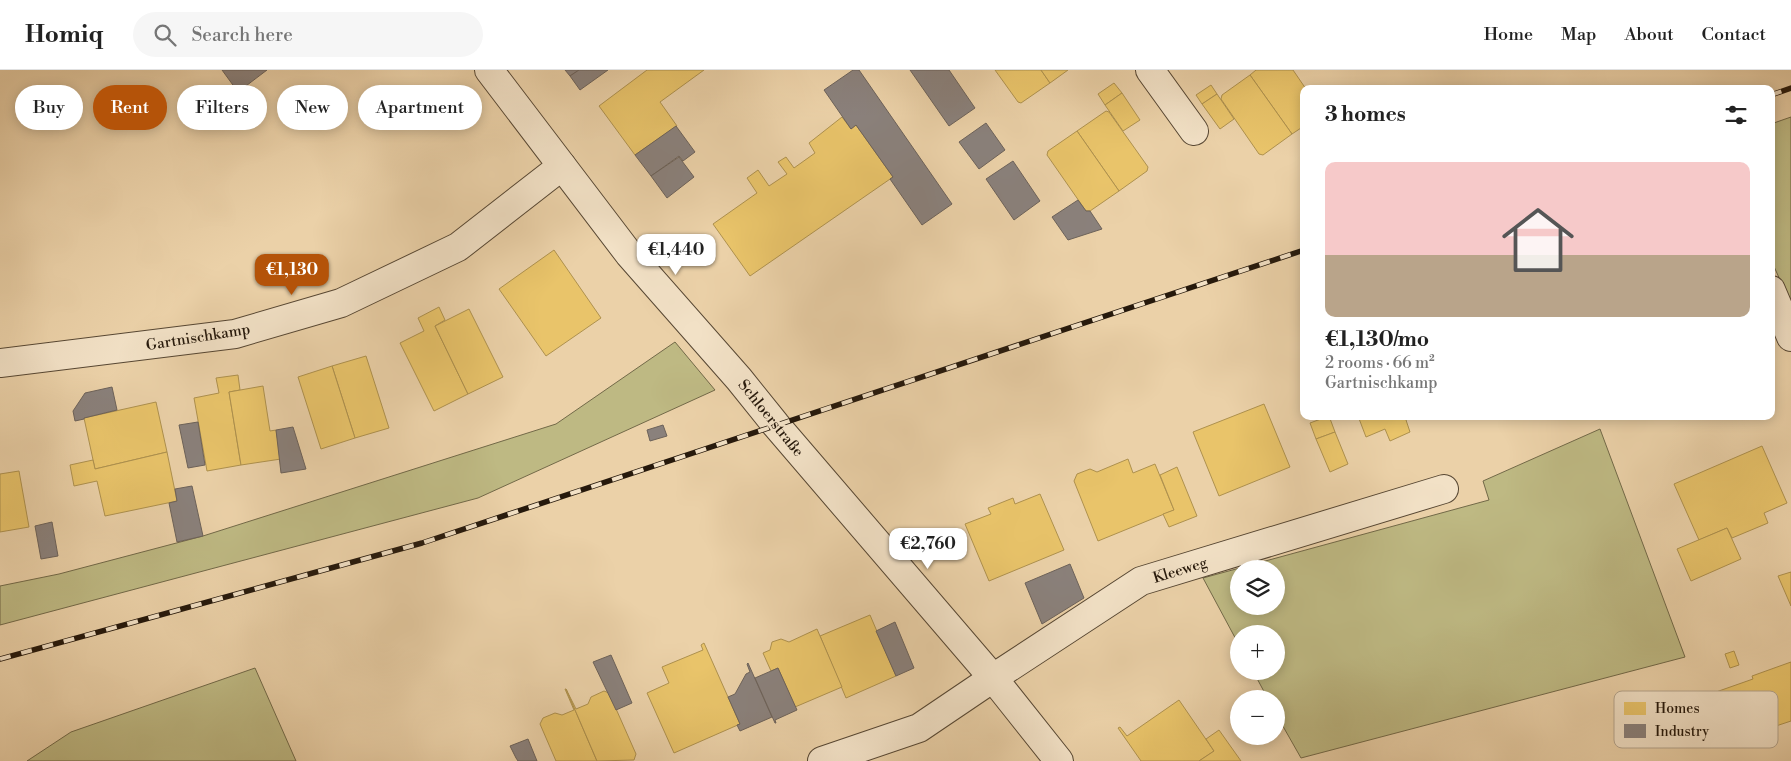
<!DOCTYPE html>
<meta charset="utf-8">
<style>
body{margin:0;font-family:"Libre Bodoni",serif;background:#f6f6f6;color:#222;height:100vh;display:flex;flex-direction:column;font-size:19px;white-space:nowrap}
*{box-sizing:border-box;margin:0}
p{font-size:16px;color:#767676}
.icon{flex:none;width:28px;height:28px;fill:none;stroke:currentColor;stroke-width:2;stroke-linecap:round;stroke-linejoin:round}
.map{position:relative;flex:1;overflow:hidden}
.panel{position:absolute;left:1300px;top:15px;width:475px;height:335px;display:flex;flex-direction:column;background:#fff;border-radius:10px;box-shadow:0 2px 12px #0003}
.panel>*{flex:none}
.banner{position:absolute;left:15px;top:15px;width:475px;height:45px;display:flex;gap:10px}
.controls{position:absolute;left:1230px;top:490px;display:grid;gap:10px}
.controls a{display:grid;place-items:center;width:55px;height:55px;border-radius:50%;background:#fff;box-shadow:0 2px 12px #0003;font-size:25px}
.price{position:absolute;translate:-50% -42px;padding:0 11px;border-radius:10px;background:#fff;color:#222;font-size:16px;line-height:32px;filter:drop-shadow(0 1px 2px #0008)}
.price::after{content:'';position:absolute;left:50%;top:30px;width:15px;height:11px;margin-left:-8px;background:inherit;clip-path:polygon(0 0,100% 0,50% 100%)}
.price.on{background:#b45309;color:#fff}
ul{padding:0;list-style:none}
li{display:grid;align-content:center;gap:10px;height:265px;padding:0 25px}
li span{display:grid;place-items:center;height:155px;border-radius:10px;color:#555}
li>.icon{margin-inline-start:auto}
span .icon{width:90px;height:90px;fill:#fffc;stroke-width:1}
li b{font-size:21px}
h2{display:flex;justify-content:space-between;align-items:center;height:60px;padding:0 25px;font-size:21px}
.tag{padding:0 18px;border-radius:22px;background:#fff;box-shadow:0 2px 12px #0003;font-size:18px;line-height:45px}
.tag.on{background:#b45309;color:#fff}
header{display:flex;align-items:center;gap:30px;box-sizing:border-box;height:70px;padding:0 25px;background:#fff;border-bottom:1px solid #e0e0e0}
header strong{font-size:24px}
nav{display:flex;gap:28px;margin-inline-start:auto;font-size:18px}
.search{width:350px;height:45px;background:#f6f6f6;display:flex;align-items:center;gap:12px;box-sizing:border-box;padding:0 18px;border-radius:28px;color:#767676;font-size:19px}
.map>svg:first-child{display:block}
</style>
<header>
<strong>Homiq</strong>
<div class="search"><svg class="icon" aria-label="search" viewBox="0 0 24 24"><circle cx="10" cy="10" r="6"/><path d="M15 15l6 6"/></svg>Search here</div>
<nav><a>Home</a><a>Map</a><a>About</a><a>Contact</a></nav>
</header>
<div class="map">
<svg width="1791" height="691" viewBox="0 0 1791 691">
<rect width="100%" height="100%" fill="#ebd1a8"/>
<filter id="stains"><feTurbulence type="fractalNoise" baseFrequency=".004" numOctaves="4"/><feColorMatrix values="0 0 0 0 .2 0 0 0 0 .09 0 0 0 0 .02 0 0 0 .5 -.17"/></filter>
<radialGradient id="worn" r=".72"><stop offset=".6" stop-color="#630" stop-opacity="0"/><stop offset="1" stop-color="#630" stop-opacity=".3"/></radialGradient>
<!-- green -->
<g fill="#beb983" stroke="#726948" fill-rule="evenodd">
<polygon points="1791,47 1791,234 1771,190 1771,54"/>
<polygon points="675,272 715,320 478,428 0,555 0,516 59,504 203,466 556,354"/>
<path d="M1600 359 1685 587 1301 688 1276 644V629H1268L1253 601H1276V564H1239V575L1203 508 1489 430 1483 411ZM1239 499H1276V536H1239Z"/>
<polygon points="255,598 296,691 27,691 71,662"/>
</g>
<!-- homes -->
<g fill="#e9c46a" stroke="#ae914e">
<polygon points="647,0 704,0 660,32 677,56 635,85 599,36"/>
<polygon points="995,0 1041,0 1050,13 1021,33 1018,32"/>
<polygon points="1041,0 1068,0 1050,13"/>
<polygon points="1256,0 1293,0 1306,19 1304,19 1304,56 1292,64 1250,5"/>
<polygon points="1250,5 1292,64 1263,85 1259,84 1221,29 1222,25"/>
<polygon points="1114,13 1122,23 1105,35 1098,24"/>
<polygon points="1211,15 1217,24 1202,34 1196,25"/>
<polygon points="1122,23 1140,50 1123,61 1105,35"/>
<polygon points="1217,24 1234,49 1220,59 1202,34"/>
<polygon points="1106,41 1109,42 1148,97 1147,101 1119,121 1077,61"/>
<polygon points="842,47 851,59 856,55 893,107 750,206 713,154 757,123 747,108 758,100 769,116 787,104 778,92 786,87 794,98 815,83 809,73"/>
<polygon points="1077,61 1119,121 1090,141 1086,141 1047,85 1048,81"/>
<polygon points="554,180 601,248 546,286 499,219"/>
<polygon points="439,237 445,250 435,256 468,324 434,341 400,273 424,261 418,248"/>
<polygon points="469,239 503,307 468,324 435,256"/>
<polygon points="366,286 389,358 355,368 332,296"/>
<polygon points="332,296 355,368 321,379 298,307"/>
<polygon points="238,305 240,320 229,322 241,395 207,401 194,328 219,323 216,308"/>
<polygon points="263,316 270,361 276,360 281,389 241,395 229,322"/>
<polygon points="156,332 167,382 95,399 84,348"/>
<polygon points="1264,334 1290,397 1219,426 1193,362"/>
<polygon points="1329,346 1335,362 1316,369 1310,353"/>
<polygon points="1358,346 1415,346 1406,350 1410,362 1390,371 1385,359 1366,367"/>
<polygon points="1335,362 1348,394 1330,402 1316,369"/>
<polygon points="1762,376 1787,433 1764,443 1768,453 1732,468 1727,458 1699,470 1674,414"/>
<polygon points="167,382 177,431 105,446 97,411 74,416 70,395 93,390 95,399"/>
<polygon points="1128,389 1133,403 1155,394 1174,440 1098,471 1074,411 1077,404 1090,399 1097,402"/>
<polygon points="1177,397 1197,446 1169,457 1163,444 1174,440 1160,405"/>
<polygon points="19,401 29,457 0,462 0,404"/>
<polygon points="1040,424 1064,480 989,511 965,454 991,444 988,438 1013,428 1015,434"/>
<polygon points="1727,458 1741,489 1691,511 1677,479"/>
<polygon points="1791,502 1791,536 1778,506"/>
<polygon points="870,545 896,606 846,628 820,566"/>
<polygon points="817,559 842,617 795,637 778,598 771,601 763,583 770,580 772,572 781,569 789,572"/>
<polygon points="704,573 740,654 674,683 647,623 669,613 662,597 703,580 701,575"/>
<polygon points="1734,581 1739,595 1730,598 1725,584"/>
<polygon points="1791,592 1791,651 1770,658 1765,642 1728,655 1716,622 1753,609 1752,606"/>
<polygon points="565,619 566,619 597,691 556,691 540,654 543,648 555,643 562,645 574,640"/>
<polygon points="566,619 576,639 588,634 591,627 604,621 609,623 636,684 634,690 597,691"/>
<polygon points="1179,630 1214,681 1199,691 1141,691 1118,658 1120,657 1127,666"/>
<polygon points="1219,660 1241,691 1199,691 1214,681 1206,669"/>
</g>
<!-- industry -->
<g fill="#8a817c" stroke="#6c625a">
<polygon points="222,0 267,0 238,22"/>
<polygon points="565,0 579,0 570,6"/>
<polygon points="579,0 608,0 580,20 570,6"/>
<polygon points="853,0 859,0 952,134 922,155 890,109 893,107 856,55 851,59 824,20"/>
<polygon points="910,0 949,0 975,38 949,56"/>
<polygon points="986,53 1005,80 979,99 959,72"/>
<polygon points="676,56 695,82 683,91 679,86 651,106 635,85"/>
<polygon points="679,87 694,107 667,128 651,106"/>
<polygon points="1013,91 1040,131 1014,150 986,109"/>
<polygon points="1078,130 1086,141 1090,141 1102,159 1068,170 1052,147"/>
<polygon points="112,317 117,340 84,348 84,349 75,351 73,341 85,323"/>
<polygon points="198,352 205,395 188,398 179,355"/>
<polygon points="663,355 667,366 650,371 647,360"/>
<polygon points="293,357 306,399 281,403 276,360"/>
<polygon points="192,416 203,466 177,472 169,433 177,431 175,419"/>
<polygon points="52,452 58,486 41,489 35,456"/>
<polygon points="1070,494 1084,528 1042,554 1025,513"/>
<polygon points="895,552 914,598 896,606 876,561"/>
<polygon points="611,585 632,633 616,640 593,592"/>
<polygon points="748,593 772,647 740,661 737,655 740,654 728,627 735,624 746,604 750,602 747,594"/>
<polygon points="778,598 797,640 775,650 776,653 775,653 755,608"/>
<polygon points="528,669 537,691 518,691 516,688 510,676"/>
</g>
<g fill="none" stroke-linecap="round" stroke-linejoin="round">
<defs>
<g id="minor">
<polyline points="489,0 629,184 739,309 776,355 993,608 1059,691"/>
<polyline points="1150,0 1194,61"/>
<polyline points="1771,220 1791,267"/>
<polyline points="0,293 235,264 341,233 458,177 562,96"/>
<polyline points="822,691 919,658 993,608 1141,511 1444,419"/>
</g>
</defs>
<!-- minor casing -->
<use href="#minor" stroke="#574733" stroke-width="30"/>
<!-- minor -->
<use href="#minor" stroke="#f2e1c6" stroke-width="28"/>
<defs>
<g id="rail">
<polyline points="1771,25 1791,18"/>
<polyline points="0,589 422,473 1304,180"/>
</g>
</defs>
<!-- rail casing -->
<use href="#rail" stroke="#26190c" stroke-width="5.5"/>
<!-- rail -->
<use href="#rail" stroke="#f2e1c6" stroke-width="4" stroke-dasharray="11" stroke-linecap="butt"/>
</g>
<g text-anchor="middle" stroke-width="5" stroke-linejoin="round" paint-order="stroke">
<!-- street labels -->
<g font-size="15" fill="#26190c" stroke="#f2e1c6">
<text transform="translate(198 267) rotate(-9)" y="5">Gartnischkamp</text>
<text transform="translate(771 348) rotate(51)" y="5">Schloerstraße</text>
<text transform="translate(1180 500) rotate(-17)" y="5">Kleeweg</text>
</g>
</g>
<!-- legend -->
<rect x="1614" y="621" width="164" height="57" rx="8" fill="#f2e1c6" stroke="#b5a58e" stroke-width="1"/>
<rect x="1624" y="632" width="22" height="13" fill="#e9c46a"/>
<rect x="1624" y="654" width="22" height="14" fill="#8a817c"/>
<g font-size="14" fill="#26190c">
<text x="1655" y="643">Homes</text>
<text x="1655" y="666">Industry</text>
</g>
<rect width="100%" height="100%" filter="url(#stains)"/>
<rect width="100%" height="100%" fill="url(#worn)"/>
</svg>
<div class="controls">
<a><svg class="icon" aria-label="layers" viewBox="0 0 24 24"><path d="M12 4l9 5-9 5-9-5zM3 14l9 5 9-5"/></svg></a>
<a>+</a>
<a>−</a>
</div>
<b class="price" style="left:676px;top:206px">€1,440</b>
<b class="price on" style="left:292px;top:226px">€1,130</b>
<b class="price" style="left:928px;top:500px">€2,760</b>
<div class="banner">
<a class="tag">Buy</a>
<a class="tag on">Rent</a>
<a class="tag">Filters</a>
<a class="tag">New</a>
<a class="tag">Apartment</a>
</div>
<section class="panel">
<h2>3 homes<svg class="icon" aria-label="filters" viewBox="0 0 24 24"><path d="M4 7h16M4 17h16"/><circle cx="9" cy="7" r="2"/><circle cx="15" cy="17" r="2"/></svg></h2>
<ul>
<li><span style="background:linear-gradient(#f6c9c9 60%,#b9a48a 0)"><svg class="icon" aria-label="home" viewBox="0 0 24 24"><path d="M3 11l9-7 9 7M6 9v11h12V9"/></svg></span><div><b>€1,130/mo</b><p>2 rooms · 66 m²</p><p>Gartnischkamp</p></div></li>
</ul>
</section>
</div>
